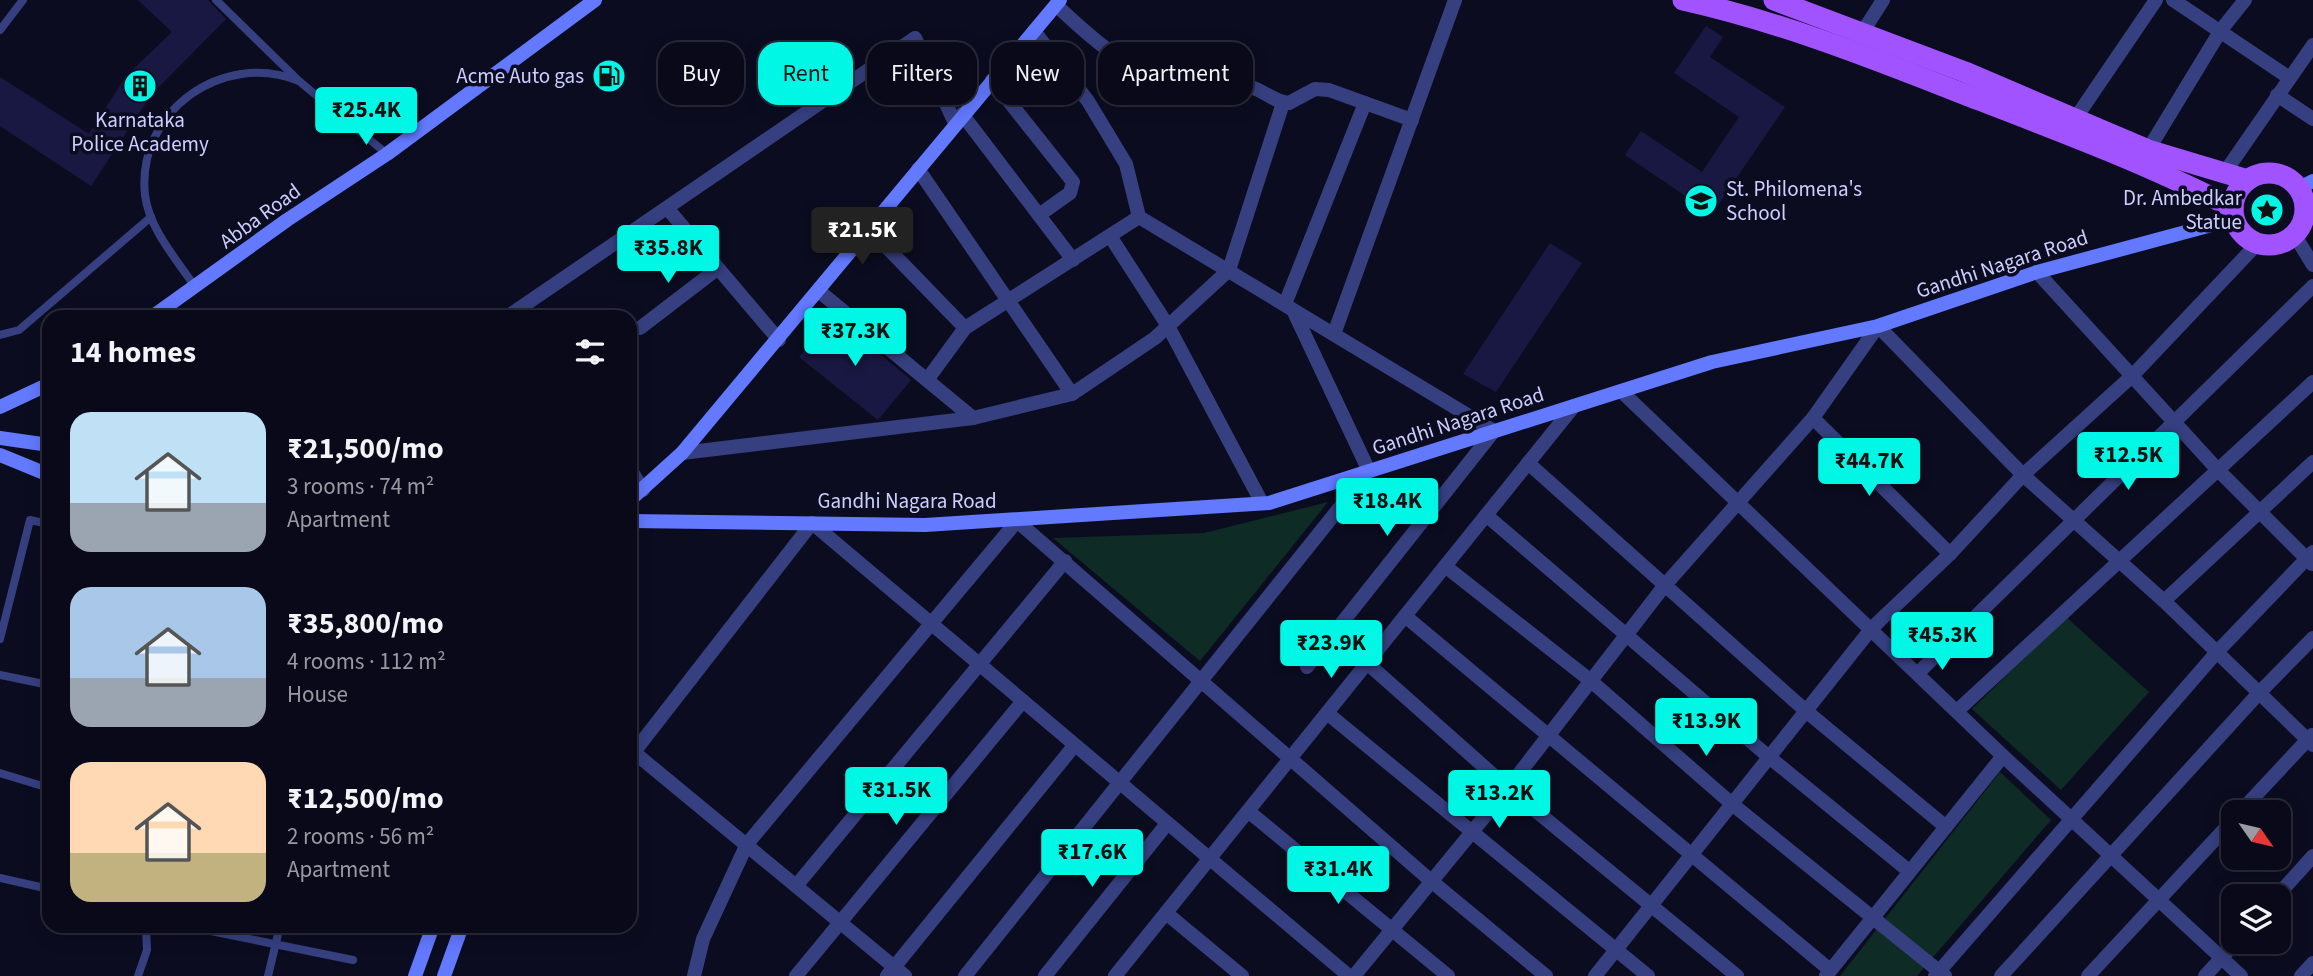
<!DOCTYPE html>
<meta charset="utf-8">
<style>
body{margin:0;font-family:"Source Sans 3",sans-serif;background:#171726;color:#f1f3f6;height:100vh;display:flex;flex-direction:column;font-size:26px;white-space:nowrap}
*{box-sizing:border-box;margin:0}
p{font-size:23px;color:#999aa2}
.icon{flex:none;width:38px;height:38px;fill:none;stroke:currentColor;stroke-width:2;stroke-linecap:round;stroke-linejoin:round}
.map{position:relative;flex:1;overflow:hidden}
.side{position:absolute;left:42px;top:310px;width:595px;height:623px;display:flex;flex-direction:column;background:#090919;border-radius:21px;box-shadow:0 4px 18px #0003,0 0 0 2px #292a38}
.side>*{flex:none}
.guide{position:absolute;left:658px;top:42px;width:665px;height:63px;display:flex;gap:14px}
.needle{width:46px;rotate:124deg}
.buttons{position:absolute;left:2221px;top:800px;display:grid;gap:14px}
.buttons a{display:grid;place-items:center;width:70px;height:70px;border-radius:14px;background:#090919;box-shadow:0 4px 18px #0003,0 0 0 2px #292a38;font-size:35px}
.price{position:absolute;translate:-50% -60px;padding:0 16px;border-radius:7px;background:#00f7e6;color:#111;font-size:23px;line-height:46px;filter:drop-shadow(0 2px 4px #0008)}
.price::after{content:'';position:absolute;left:50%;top:42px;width:21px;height:16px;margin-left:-10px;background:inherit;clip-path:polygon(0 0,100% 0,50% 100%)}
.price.on{background:#222;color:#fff}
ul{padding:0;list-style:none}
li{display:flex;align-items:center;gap:21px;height:175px;padding:0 28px}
li span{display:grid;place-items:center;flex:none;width:196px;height:140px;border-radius:21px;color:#555}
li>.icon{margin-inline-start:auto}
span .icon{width:84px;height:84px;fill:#fffc;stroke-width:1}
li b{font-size:30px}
h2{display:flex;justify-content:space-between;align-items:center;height:84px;padding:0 28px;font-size:30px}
.tag{padding:0 24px;border-radius:21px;background:#090919;box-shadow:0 4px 18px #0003,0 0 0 2px #292a38;font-size:24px;line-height:63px}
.tag.on{background:#00f7e6;color:#111}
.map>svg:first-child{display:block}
</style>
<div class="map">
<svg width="2313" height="976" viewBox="0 0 2313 976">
<rect width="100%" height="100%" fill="#0c0c21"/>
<!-- green -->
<g fill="#0f2b25">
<polygon points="1328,502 1200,661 1053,538 1204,533"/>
<polygon points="2066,617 2149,692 2061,790 1972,709"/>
<polygon points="2000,772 2051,820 1917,976 1840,976"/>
</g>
<!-- building -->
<g fill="#191842">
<polygon points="138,0 208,0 226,19 151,95 91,186 0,126 0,77 89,134 126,76 172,32"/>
<polygon points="1706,26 1723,37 1710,57 1785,107 1712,214 1625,155 1641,131 1702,172 1739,117 1674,73"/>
<polygon points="1550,243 1582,263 1496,392 1463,374"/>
<polygon points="833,315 911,380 878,420 799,357"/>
</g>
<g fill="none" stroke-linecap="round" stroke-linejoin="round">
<!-- lane -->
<g stroke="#364081" stroke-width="8">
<polyline points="216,0 299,81 387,154"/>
<polyline points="0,30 23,0"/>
<path d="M196 288C177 260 149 229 145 195 136 111 223 50 299 81"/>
<polyline points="0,335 19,330 151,217"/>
<polyline points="0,639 30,520 49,524"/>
<polyline points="0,675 49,685"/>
<polyline points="0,773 49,788"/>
<polyline points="0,878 49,889"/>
<polyline points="186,926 353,960"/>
<polyline points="138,976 147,950 146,926"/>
<polyline points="268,976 280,926"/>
</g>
<!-- street -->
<g stroke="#364081" stroke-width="14">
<polyline points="2173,0 2288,77"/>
<path d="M1056 5C1098 44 1147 89 1207 90 1220 90 1232 85 1245 86 1261 87 1272 102 1289 103L1315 89 1329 90 1412 120"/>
<polyline points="1034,31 1088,101 1126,164 1139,217 1494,431 1307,667"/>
<polyline points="1862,33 1883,0"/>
<polyline points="992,80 1073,182 1070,193 1039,215"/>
<polyline points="2277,95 2313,119"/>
<polyline points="962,114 1073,260"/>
<polyline points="2075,119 2156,0"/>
<polyline points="2148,150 2221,30 2245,0"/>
<polyline points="918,169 1072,394"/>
<polyline points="2223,175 2313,45"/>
<polyline points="667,208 779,340"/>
<polyline points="870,230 965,328"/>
<polyline points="2294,234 2313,265"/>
<polyline points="1110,236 1168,326 1262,503"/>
<polyline points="2037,272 2217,469 2312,564"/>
<polyline points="820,292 973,418"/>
<polyline points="1285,304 1365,103"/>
<polyline points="507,317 915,38 955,123"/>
<polyline points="640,328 717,269"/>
<polyline points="1334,334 1455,0"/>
<polyline points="927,380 965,328 1139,217"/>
<polyline points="1621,391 2003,756 2241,976"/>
<polyline points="1813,418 1950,554"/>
<polyline points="682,453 973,418 1072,394 1155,338 1229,270 1283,103"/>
<polyline points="1528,463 1806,711 1946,827"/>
<polyline points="630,469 643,490"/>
<polyline points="1486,515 1769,757 1909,871"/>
<polyline points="1445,566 1591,681 1732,804 1945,976"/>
<polyline points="2164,601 2313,462"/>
<polyline points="1405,616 1830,970"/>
<polyline points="1367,663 1508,788 1737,976"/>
<polyline points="1918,673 2313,286"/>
<polyline points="1957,711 2313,382"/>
<polyline points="1327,713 1648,976"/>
<polyline points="630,749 905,976"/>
<polyline points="634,752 812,523 1349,976"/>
<polyline points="1248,811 1448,976"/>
<polyline points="2240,812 2312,735"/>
<polyline points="796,886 1065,561"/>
<polyline points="2277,896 2313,856"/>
<polyline points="1166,913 1242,976"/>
<polyline points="694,976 703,939 747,844 1017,521 1430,880 1546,976"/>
<polyline points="796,976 1023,701"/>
<polyline points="887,976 1074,746"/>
<polyline points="965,976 1369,471 1293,310"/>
<polyline points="1045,976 1166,825"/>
<polyline points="1115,976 1574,406"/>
<polyline points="1354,976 1508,788 1665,585 1813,418 1878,326 2023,475 2164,601 2313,745"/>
<polyline points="1595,976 1872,628 1950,554 2023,475 2132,376 2258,243"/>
<polyline points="1826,976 2003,756"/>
<polyline points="1935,976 2217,652 2313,552"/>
<polyline points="2001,976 2259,693 2313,638"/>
<polyline points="2088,976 2233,820"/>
<polyline points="2205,976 2236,942"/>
<polyline points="2301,976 2313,963"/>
</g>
<!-- secondary -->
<g stroke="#6379ff" stroke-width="14">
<polyline points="2299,188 2313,181"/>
<polyline points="152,317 287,220 387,154 595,0"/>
<polyline points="0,407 49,384"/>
<polyline points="0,438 49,445"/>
<polyline points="0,455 49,475"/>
<polyline points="630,500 682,453 1060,0"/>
<polyline points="630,521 925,525 1269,503 1712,362 1878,326 2037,272 2234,219"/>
<polyline points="415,976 433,926"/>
<polyline points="444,976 462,926"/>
</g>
<!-- primary -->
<g stroke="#a153ff" stroke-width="21">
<path d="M1683 0C1786 23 1882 62 1979 100 2065 133 2152 166 2233 208"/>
<polyline points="1774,0 1965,72 2148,150 2248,180"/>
<circle cx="2269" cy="209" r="36"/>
</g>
</g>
<!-- icons -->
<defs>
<symbol id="fuel-disc" viewBox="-11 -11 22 22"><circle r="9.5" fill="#00f7e6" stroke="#0c0c21"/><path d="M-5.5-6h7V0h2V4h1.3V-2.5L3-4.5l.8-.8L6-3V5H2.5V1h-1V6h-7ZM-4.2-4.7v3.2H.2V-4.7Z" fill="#111"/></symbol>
<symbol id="building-disc" viewBox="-11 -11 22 22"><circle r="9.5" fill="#00f7e6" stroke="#0c0c21"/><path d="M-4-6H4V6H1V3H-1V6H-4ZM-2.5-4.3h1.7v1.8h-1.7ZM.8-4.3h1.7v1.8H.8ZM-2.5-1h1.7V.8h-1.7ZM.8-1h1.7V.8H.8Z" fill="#111"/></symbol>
<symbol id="school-disc" viewBox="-11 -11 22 22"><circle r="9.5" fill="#00f7e6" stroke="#0c0c21"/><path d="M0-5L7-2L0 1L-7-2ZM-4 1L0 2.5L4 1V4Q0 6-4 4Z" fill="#111"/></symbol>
<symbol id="sight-disc" viewBox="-11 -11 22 22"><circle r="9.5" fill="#00f7e6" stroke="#0c0c21"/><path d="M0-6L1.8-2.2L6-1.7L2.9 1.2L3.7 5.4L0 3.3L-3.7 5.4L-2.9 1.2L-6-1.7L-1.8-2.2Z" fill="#111"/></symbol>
</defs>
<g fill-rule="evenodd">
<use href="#fuel-disc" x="590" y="57" width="38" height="38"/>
<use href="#building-disc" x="121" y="67" width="38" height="38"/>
<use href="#school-disc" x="1682" y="182" width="38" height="38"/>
<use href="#sight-disc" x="2248" y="191" width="38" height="38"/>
</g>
<g text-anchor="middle" stroke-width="7" stroke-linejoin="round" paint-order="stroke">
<!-- poi labels -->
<g font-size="21" fill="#cccfff" stroke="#0c0c21" text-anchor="end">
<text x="584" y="83">Acme Auto gas</text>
<text x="140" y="127" text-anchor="middle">Karnataka<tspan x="140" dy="24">Police Academy</tspan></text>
<text x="1726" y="196" text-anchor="start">St. Philomena's<tspan x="1726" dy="24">School</tspan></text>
<text x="2242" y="205">Dr. Ambedkar<tspan x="2242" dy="24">Statue</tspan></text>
</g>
<!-- street labels -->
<g font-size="21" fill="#cccfff" stroke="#0c0c21">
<text transform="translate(260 216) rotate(-36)" y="7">Abba Road</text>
<text transform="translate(2002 264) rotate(-18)" y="7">Gandhi Nagara Road</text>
<text transform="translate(1458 421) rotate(-18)" y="7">Gandhi Nagara Road</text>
<text x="907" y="508">Gandhi Nagara Road</text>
</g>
</g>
</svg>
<div class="buttons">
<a><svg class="needle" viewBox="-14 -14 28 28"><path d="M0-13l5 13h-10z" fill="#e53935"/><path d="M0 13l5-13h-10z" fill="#999aa2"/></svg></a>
<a><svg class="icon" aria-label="layers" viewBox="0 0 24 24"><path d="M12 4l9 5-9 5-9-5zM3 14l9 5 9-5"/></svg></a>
</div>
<b class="price" style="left:366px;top:147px">₹25.4K</b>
<b class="price on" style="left:862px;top:267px">₹21.5K</b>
<b class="price" style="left:668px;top:285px">₹35.8K</b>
<b class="price" style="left:855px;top:368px">₹37.3K</b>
<b class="price" style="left:2128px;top:492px">₹12.5K</b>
<b class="price" style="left:1869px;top:498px">₹44.7K</b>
<b class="price" style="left:1387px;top:538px">₹18.4K</b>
<b class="price" style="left:1942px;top:672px">₹45.3K</b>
<b class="price" style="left:1331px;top:680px">₹23.9K</b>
<b class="price" style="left:1706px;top:758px">₹13.9K</b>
<b class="price" style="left:896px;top:827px">₹31.5K</b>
<b class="price" style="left:1499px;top:830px">₹13.2K</b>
<b class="price" style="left:1092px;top:889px">₹17.6K</b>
<b class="price" style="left:1338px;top:906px">₹31.4K</b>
<div class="guide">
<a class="tag">Buy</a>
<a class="tag on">Rent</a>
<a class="tag">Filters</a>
<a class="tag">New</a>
<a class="tag">Apartment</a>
</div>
<section class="side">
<h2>14 homes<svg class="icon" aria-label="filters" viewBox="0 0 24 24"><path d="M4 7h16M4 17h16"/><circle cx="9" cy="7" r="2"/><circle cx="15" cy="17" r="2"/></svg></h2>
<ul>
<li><span style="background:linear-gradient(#bfe0f5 65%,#9aa5b1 0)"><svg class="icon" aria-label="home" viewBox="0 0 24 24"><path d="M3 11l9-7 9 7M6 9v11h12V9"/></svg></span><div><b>₹21,500/mo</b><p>3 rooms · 74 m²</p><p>Apartment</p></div></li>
<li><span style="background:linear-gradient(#a9c7e8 65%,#9aa5b1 0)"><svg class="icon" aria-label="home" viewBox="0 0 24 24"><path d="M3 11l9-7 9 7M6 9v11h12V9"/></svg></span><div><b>₹35,800/mo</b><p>4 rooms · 112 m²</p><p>House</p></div></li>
<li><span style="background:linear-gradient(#ffd9b3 65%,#c2b280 0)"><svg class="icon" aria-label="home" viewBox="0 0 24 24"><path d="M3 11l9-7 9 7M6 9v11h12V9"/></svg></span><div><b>₹12,500/mo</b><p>2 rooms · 56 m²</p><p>Apartment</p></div></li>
</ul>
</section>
</div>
